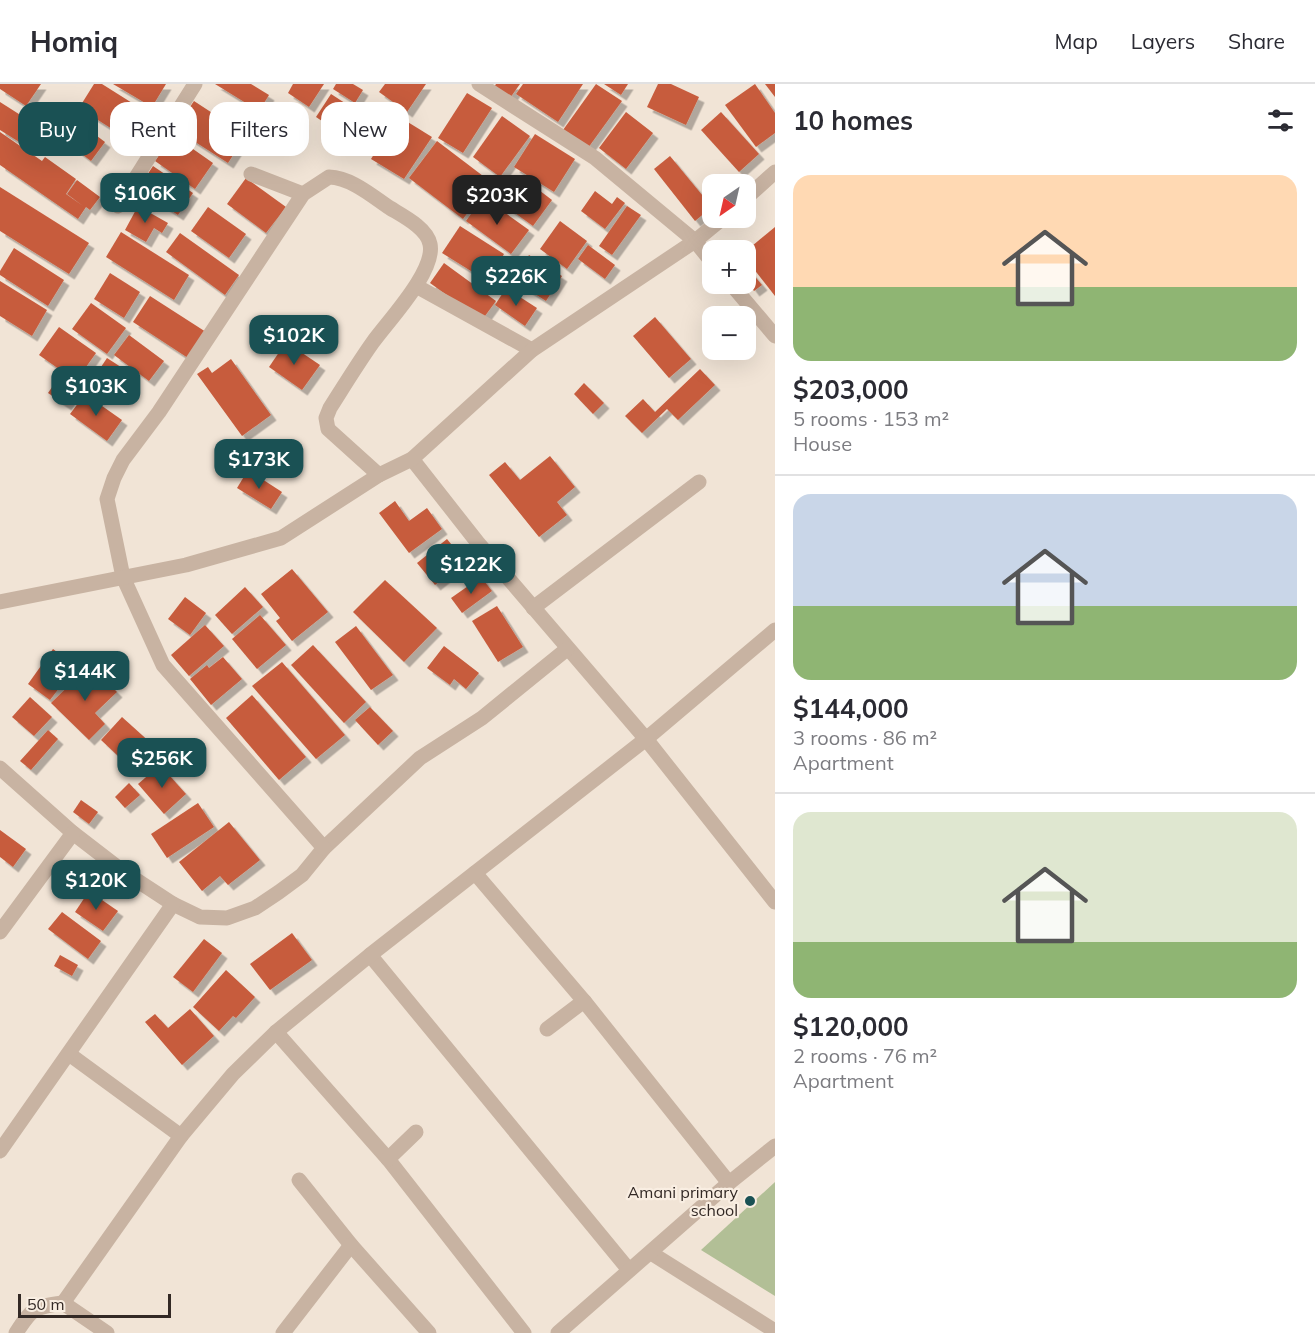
<!DOCTYPE html>
<meta charset="utf-8">
<style>
body{margin:0;font-family:Mulish,sans-serif;background:#f2f2f3;color:#2b2b33;height:100vh;display:flex;flex-direction:column;font-size:22px;white-space:nowrap}
*{box-sizing:border-box;margin:0}
p{font-size:20px;color:#7c7c81}
.icon{flex:none;width:33px;height:33px;fill:none;stroke:currentColor;stroke-width:2;stroke-linecap:round;stroke-linejoin:round}
.map{position:relative;flex:1;overflow:hidden}
.sheet{display:flex;flex-direction:column;background:#fff;width:540px}
.sheet>*{flex:none}
.banner{position:absolute;left:18px;top:18px;width:570px;height:54px;display:flex;gap:12px}
.needle{width:39px;rotate:214deg}
.controls{position:absolute;left:702px;top:90px;display:grid;gap:12px}
.controls a{display:grid;place-items:center;width:54px;height:54px;border-radius:12px;background:#fff;box-shadow:0 6px 24px #0002;font-size:30px}
.scale{position:absolute;left:18px;bottom:15px;width:153px;box-sizing:border-box;padding-left:6px;border:3px solid #332925;border-top:0;font-size:16px;line-height:21px;white-space:nowrap;color:#332925;-webkit-text-stroke:4px #f9eee2;paint-order:stroke}
.price{position:absolute;translate:-50% -51px;padding:0 14px;border-radius:12px;background:#1a5154;color:#fff;font-size:20px;line-height:39px;filter:drop-shadow(0 2px 3px #0008)}
.price::after{content:'';position:absolute;left:50%;top:36px;width:18px;height:14px;margin-left:-9px;background:inherit;clip-path:polygon(0 0,100% 0,50% 100%)}
.price.current{background:#222;color:#fff}
ul{padding:0;list-style:none}
li{display:grid;align-content:center;gap:12px;height:318px;padding:0 18px}
li+li{border-top:2px solid #e1e1e2}
li span{display:grid;place-items:center;height:186px;border-radius:18px;color:#555}
li>.icon{margin-inline-start:auto}
span .icon{width:108px;height:108px;fill:#fffc;stroke-width:1}
li b{font-size:26px}
h2{display:flex;justify-content:space-between;align-items:center;height:72px;padding:0 18px;font-size:26px}
.chip{padding:0 21px;border-radius:18px;background:#fff;box-shadow:0 6px 24px #0002;font-size:21px;line-height:54px}
.chip.current{background:#1a5154;color:#fff}
header{display:flex;align-items:center;gap:36px;box-sizing:border-box;height:84px;padding:0 30px;background:#fff;border-bottom:2px solid #e1e1e2}
header strong{font-size:28px}
nav{display:flex;gap:33px;margin-inline-start:auto;font-size:21px}
main{display:flex;flex:1;min-height:0}
.map>svg:first-child{display:block}
</style>
<header>
<strong>Homiq</strong>
<nav><a>Map</a><a>Layers</a><a>Share</a></nav>
</header>
<main>
<div class="map">
<svg width="775" height="1249" viewBox="0 0 775 1249">
<defs>
<filter id="shadow"><feDropShadow dx="5.5" dy="5.5" stdDeviation="0" flood-color="#0004"/></filter>
</defs>
<rect width="100%" height="100%" fill="#f1e4d6"/>
<!-- green -->
<polygon fill="#b2bf96" points="775,1098 775,1212 701,1166"/>
<!-- building -->
<g fill="#c75c3d" filter="url(#shadow)">
<polygon points="0,0 41,0 26,22 0,5"/>
<polygon points="94,0 102,0 148,29 131,57 79,24"/>
<polygon points="113,0 166,0 152,23"/>
<polygon points="215,0 251,0 269,11 259,27"/>
<polygon points="293,0 324,0 309,23 288,9"/>
<polygon points="336,0 353,0 363,6 355,19 333,5"/>
<polygon points="385,0 426,0 407,28 379,8"/>
<polygon points="496,0 520,0 510,14 494,3"/>
<polygon points="523,0 583,0 558,38 516,10"/>
<polygon points="596,0 622,17 588,64 563,46"/>
<polygon points="604,0 628,0 621,11"/>
<polygon points="658,0 671,0 699,13 686,41 647,23"/>
<polygon points="755,0 775,29 775,49 756,63 725,21"/>
<polygon points="765,0 775,0 775,13"/>
<polygon points="467,9 492,24 463,69 438,54"/>
<polygon points="331,10 368,34 353,58 316,33"/>
<polygon points="194,17 246,51 228,79 175,45"/>
<polygon points="0,18 44,46 32,66 0,46"/>
<polygon points="626,28 653,49 626,85 599,64"/>
<polygon points="721,28 759,70 739,88 701,46"/>
<polygon points="398,32 432,53 404,95 371,75"/>
<polygon points="502,32 530,52 500,93 473,73"/>
<polygon points="81,40 105,58 91,77 67,59"/>
<polygon points="0,48 42,77 45,73 76,95 66,110 83,122 67,110 77,96 100,113 90,126 86,123 78,135 0,81"/>
<polygon points="535,50 575,75 554,108 514,83"/>
<polygon points="173,51 213,79 195,105 155,77"/>
<polygon points="437,57 491,98 463,135 409,94"/>
<polygon points="670,72 712,123 695,137 654,85"/>
<polygon points="153,82 193,109 178,131 138,105"/>
<polygon points="246,94 286,123 266,149 227,120"/>
<polygon points="527,97 552,116 533,142 508,124"/>
<polygon points="0,103 89,159 69,190 0,147"/>
<polygon points="595,107 612,120 617,113 625,119 605,145 581,127"/>
<polygon points="483,113 529,146 511,170 466,137"/>
<polygon points="138,122 168,139 162,149 154,144 146,158 125,146"/>
<polygon points="627,122 641,131 612,171 599,162"/>
<polygon points="208,123 246,150 229,174 191,147"/>
<polygon points="560,137 587,157 567,185 540,165"/>
<polygon points="460,142 504,170 487,197 442,169"/>
<polygon points="775,143 775,212 746,175 746,167"/>
<polygon points="121,148 189,191 174,216 106,173"/>
<polygon points="180,149 239,191 225,211 166,168"/>
<polygon points="588,161 615,181 605,195 578,175"/>
<polygon points="14,164 64,196 48,222 0,191 0,187"/>
<polygon points="529,171 562,192 546,217 513,196"/>
<polygon points="444,179 496,217 482,236 430,199"/>
<polygon points="746,182 762,201 754,207 746,196"/>
<polygon points="110,189 140,208 124,234 94,215"/>
<polygon points="0,197 47,226 32,252 0,232"/>
<polygon points="506,204 537,224 525,242 495,221"/>
<polygon points="150,212 206,248 188,274 133,238"/>
<polygon points="91,219 126,244 107,270 72,245"/>
<polygon points="655,233 691,275 669,294 633,252"/>
<polygon points="59,243 96,269 76,297 39,271"/>
<polygon points="129,251 164,277 149,297 114,271"/>
<polygon points="286,258 320,281 302,306 269,283"/>
<polygon points="107,274 124,285 108,309 91,298"/>
<polygon points="231,275 271,331 242,352 197,290 208,283 212,289"/>
<polygon points="700,285 715,301 678,336 667,325 642,349 625,332 643,315 655,328"/>
<polygon points="61,290 79,301 66,321 48,309"/>
<polygon points="584,299 604,319 593,330 574,310"/>
<polygon points="85,310 122,336 107,357 70,330"/>
<polygon points="550,372 575,403 557,418 567,431 539,453 489,391 505,378 520,396"/>
<polygon points="248,386 282,408 271,425 237,404"/>
<polygon points="395,417 409,437 427,424 442,445 409,469 379,429"/>
<polygon points="447,455 465,477 435,501 417,479"/>
<polygon points="292,485 328,528 292,557 276,537 280,534 261,510"/>
<polygon points="481,493 492,507 462,529 451,514"/>
<polygon points="385,496 437,544 404,578 353,528"/>
<polygon points="245,503 263,523 232,550 215,531"/>
<polygon points="185,513 206,529 190,551 168,535"/>
<polygon points="497,522 523,563 498,578 472,537"/>
<polygon points="260,531 286,561 257,585 232,555"/>
<polygon points="205,541 224,562 189,592 171,571"/>
<polygon points="356,542 393,591 371,606 335,558"/>
<polygon points="313,561 366,618 344,639 291,581"/>
<polygon points="444,562 479,589 466,605 454,595 450,601 427,584"/>
<polygon points="53,565 76,582 50,616 28,600"/>
<polygon points="223,573 242,595 211,621 190,595 207,581 209,584"/>
<polygon points="282,578 345,651 316,675 252,602"/>
<polygon points="90,581 117,608 95,629 105,640 89,656 51,619"/>
<polygon points="252,611 306,673 279,696 226,634"/>
<polygon points="30,613 52,633 34,652 12,633"/>
<polygon points="370,623 393,647 378,661 355,636"/>
<polygon points="122,633 153,661 132,685 101,656"/>
<polygon points="48,646 58,655 31,686 20,677"/>
<polygon points="160,681 186,710 164,730 138,700"/>
<polygon points="129,699 140,711 125,724 115,713"/>
<polygon points="81,716 98,728 89,740 73,728"/>
<polygon points="198,719 214,743 167,774 151,750"/>
<polygon points="229,738 260,776 228,801 220,792 202,807 179,778"/>
<polygon points="0,746 26,765 13,783 0,773"/>
<polygon points="89,807 118,827 103,847 75,828"/>
<polygon points="62,828 101,857 88,875 48,845"/>
<polygon points="292,849 312,876 270,906 250,880"/>
<polygon points="204,855 222,869 193,908 173,893"/>
<polygon points="60,871 78,881 72,892 54,882"/>
<polygon points="226,886 255,913 236,934 233,932 219,947 193,923"/>
<polygon points="190,925 214,952 182,981 145,938 155,930 168,944"/>
</g>
<g fill="none" stroke-linecap="round" stroke-linejoin="round">
<!-- minor -->
<g stroke="#c8b3a2" stroke-width="15">
<polyline points="479,0 595,74 695,157 712,178"/>
<polyline points="251,90 303,110"/>
<polyline points="118,122 195,0"/>
<polyline points="731,200 775,252"/>
<polyline points="416,202 532,266"/>
<polyline points="412,375 478,459 646,655 775,818"/>
<polyline points="533,524 699,398"/>
<polyline points="0,684 73,749 121,786 173,820 200,833 227,834 255,824 279,808 302,791 324,764 420,674 482,634 567,565"/>
<path d="M324 764 163 581 123 493 107 415 114 394 123 376 159 328 303 110 329 93C352 94 372 112 390 124 403 132 427 144 430 160 436 187 388 237 373 258 358 279 344 302 330 324L326 334 328 345 379 391"/>
<polyline points="475,789 584,917 729,1099"/>
<polyline points="0,848 73,749"/>
<polyline points="370,871 629,1186"/>
<polyline points="547,945 584,917"/>
<polyline points="276,948 388,1075 524,1249"/>
<polyline points="69,970 181,1052"/>
<polyline points="0,1067 173,820"/>
<polyline points="388,1075 416,1048"/>
<polyline points="299,1096 351,1161 429,1249"/>
<polyline points="651,1169 775,1247"/>
<polyline points="63,1219 181,1052 233,990 276,948 370,871 646,655 775,546"/>
<path d="M16 1249C32 1224 34 1223 63 1219L107 1249"/>
<polyline points="283,1249 351,1161"/>
</g>
<!-- tertiary -->
<g stroke="#c8b3a2" stroke-width="15">
<polyline points="746,114 775,88"/>
<polyline points="0,518 186,481 281,454 379,391 412,375 532,266 695,157 723,134"/>
<polyline points="558,1249 729,1099 775,1062"/>
</g>
</g>
<!-- markers -->
<circle fill="#1a5154" stroke="#f9eee2" stroke-width="2" cx="750" cy="1117" r="6"/>
<g text-anchor="middle" stroke-width="4.5" stroke-linejoin="round" paint-order="stroke">
<!-- poi labels -->
<g font-size="16" fill="#332925" stroke="#f9eee2" text-anchor="end">
<text x="738" y="1114">Amani primary<tspan x="738" dy="18">school</tspan></text>
</g>
</g>
</svg>
<div class="controls">
<a><svg class="needle" viewBox="-14 -14 28 28"><path d="M0-13l5 13h-10z" fill="#e53935"/><path d="M0 13l5-13h-10z" fill="#7c7c81"/></svg></a>
<a>+</a>
<a>−</a>
</div>
<div class="scale">50 m</div>
<b class="price" style="left:145px;top:140px">$106K</b>
<b class="price current" style="left:497px;top:142px">$203K</b>
<b class="price" style="left:516px;top:223px">$226K</b>
<b class="price" style="left:294px;top:282px">$102K</b>
<b class="price" style="left:96px;top:333px">$103K</b>
<b class="price" style="left:259px;top:406px">$173K</b>
<b class="price" style="left:471px;top:511px">$122K</b>
<b class="price" style="left:85px;top:618px">$144K</b>
<b class="price" style="left:162px;top:705px">$256K</b>
<b class="price" style="left:96px;top:827px">$120K</b>
<div class="banner">
<a class="chip current">Buy</a>
<a class="chip">Rent</a>
<a class="chip">Filters</a>
<a class="chip">New</a>
</div>
</div>
<section class="sheet">
<h2>10 homes<svg class="icon" aria-label="filters" viewBox="0 0 24 24"><path d="M4 7h16M4 17h16"/><circle cx="9" cy="7" r="2"/><circle cx="15" cy="17" r="2"/></svg></h2>
<ul>
<li><span style="background:linear-gradient(#ffd9b3 60%,#8fb573 0)"><svg class="icon" aria-label="home" viewBox="0 0 24 24"><path d="M3 11l9-7 9 7M6 9v11h12V9"/></svg></span><div><b>$203,000</b><p>5 rooms · 153 m²</p><p>House</p></div></li>
<li><span style="background:linear-gradient(#c9d6e8 60%,#8fb573 0)"><svg class="icon" aria-label="home" viewBox="0 0 24 24"><path d="M3 11l9-7 9 7M6 9v11h12V9"/></svg></span><div><b>$144,000</b><p>3 rooms · 86 m²</p><p>Apartment</p></div></li>
<li><span style="background:linear-gradient(#dfe7d0 70%,#8fb573 0)"><svg class="icon" aria-label="home" viewBox="0 0 24 24"><path d="M3 11l9-7 9 7M6 9v11h12V9"/></svg></span><div><b>$120,000</b><p>2 rooms · 76 m²</p><p>Apartment</p></div></li>
</ul>
</section>
</main>
